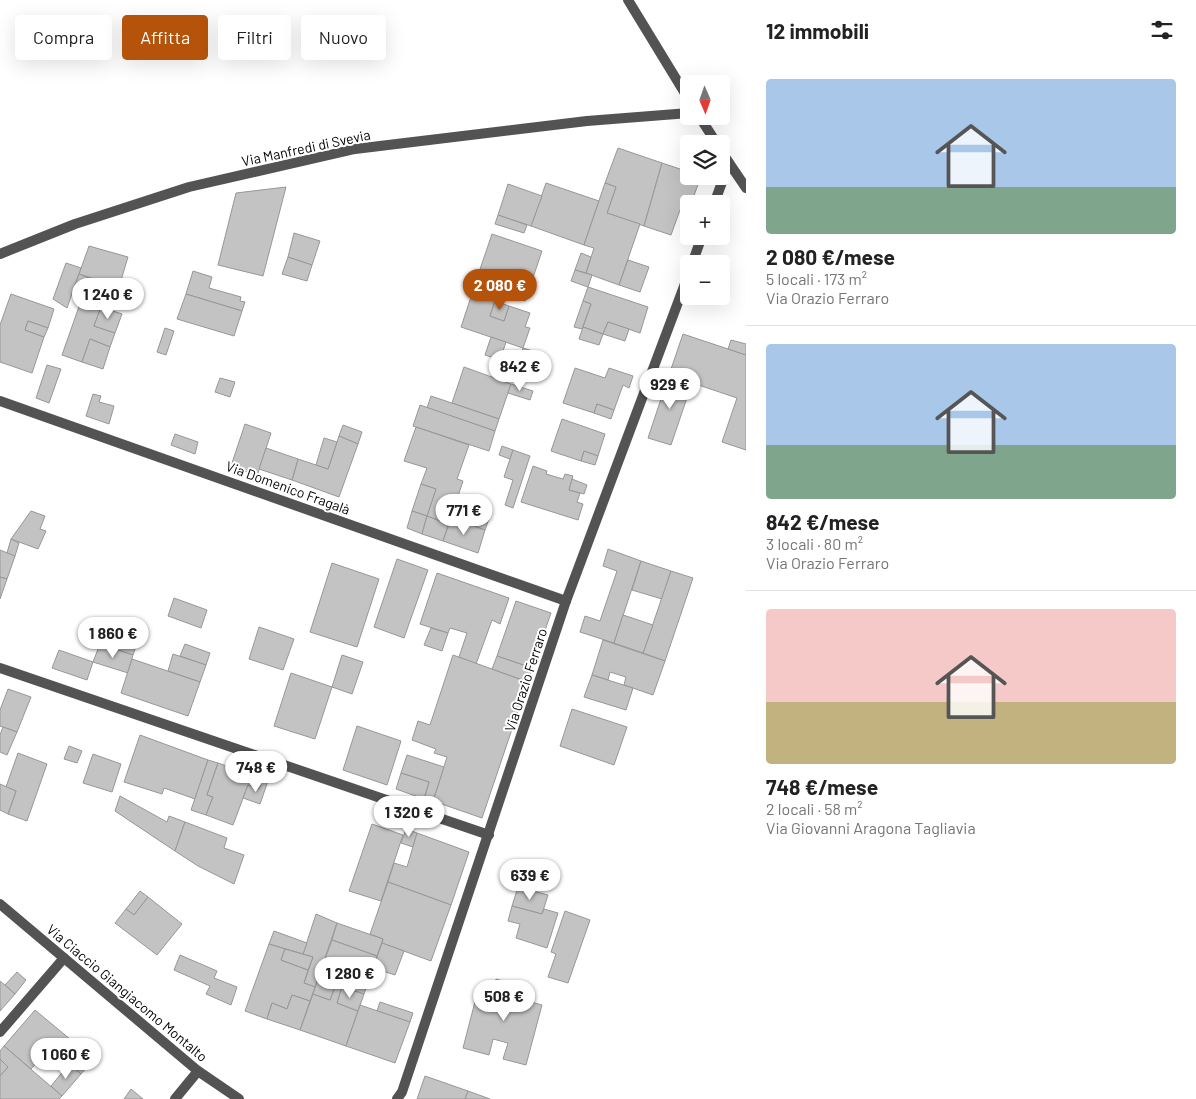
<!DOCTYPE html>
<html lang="it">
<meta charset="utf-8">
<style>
body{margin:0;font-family:Barlow,sans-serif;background:#f6f6f6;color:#222;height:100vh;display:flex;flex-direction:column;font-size:19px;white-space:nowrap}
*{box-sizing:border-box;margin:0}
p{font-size:16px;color:#767676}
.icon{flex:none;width:28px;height:28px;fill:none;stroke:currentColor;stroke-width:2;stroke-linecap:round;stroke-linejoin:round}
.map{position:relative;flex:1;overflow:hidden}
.drawer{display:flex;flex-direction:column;background:#fff;width:450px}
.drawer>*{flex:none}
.guide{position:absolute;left:15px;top:15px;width:475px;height:45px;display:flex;gap:10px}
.needle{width:32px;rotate:178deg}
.controls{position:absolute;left:680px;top:75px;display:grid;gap:10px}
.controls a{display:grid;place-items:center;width:50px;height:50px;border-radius:5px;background:#fff;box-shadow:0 5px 20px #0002;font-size:25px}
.price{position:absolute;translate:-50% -42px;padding:0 11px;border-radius:18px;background:#fff;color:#222;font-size:16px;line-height:32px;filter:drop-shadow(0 1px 2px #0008)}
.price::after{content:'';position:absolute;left:50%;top:30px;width:15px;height:11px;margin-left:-8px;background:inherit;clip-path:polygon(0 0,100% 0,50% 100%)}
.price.active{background:#b45309;color:#fff}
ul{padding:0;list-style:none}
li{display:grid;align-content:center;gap:10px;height:265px;padding:0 20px}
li+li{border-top:1px solid #e0e0e0}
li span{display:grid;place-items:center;height:155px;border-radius:5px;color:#555}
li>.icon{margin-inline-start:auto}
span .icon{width:90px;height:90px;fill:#fffc;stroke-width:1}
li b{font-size:21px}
h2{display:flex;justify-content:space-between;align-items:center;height:60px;padding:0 20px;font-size:21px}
.tag{padding:0 18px;border-radius:5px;background:#fff;box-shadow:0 5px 20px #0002;font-size:18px;line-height:45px}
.tag.active{background:#b45309;color:#fff}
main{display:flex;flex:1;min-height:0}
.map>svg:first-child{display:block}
</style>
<main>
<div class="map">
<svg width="746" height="1099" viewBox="0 0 746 1099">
<rect width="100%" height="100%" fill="#fff"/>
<!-- building -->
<g fill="#c3c3c3" stroke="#979797">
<polygon points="618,148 662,163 644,226 607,213 616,187 605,183"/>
<polygon points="662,163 689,172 689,176 701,176 691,204 689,204 688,213 680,210 671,235 644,226"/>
<polygon points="546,183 599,201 584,245 531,226"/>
<polygon points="605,183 616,187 607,213 640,224 619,285 586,273 594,248 584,245"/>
<polygon points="508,184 542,196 531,226 498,215"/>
<polygon points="286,187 263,276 218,265 236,193"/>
<polygon points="498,215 527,225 524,233 495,224"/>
<polygon points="294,233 320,241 312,265 288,257"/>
<polygon points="492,234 542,251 525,301 475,284"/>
<polygon points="89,246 128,257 119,287 79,274"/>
<polygon points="581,253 591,257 586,273 575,270"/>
<polygon points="288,257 312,265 307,281 282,274"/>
<polygon points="628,260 649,267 640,292 619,285"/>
<polygon points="66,263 81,268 67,308 53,299"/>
<polygon points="575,270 592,275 588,287 571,281"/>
<polygon points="193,271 212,277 209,288 241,297 240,301 245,302 242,311 186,294"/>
<polygon points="79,274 89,278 84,294 73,291"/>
<polygon points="588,287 648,307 640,333 608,322 603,334 583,327 591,304 583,301"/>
<polygon points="11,294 54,309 48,328 28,321 25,330 44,337 32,373 0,362 0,325"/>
<polygon points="186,294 242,311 234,336 177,319"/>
<polygon points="472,294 495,301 490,316 504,321 509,306 530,313 525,327 530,328 523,348 461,327"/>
<polygon points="81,301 101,307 94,326 115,333 110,347 90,339 82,362 62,355"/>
<polygon points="495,301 509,306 504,321 490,316"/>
<polygon points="583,301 591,304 582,329 574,327"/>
<polygon points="101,307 122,314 115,333 94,326"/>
<polygon points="28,321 48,328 44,337 25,330"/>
<polygon points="608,322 629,329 625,341 603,334"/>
<polygon points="583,327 603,334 599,345 579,339"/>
<polygon points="165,328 174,331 166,355 157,352"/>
<polygon points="683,334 746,355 746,450 722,442 737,398 669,375"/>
<polygon points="491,337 506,342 500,360 485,355"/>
<polygon points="90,339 110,347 103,369 82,362"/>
<polygon points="731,340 746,344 746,355 728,349"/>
<polygon points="523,348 546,355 539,374 517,366"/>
<polygon points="47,365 61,369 49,403 36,398"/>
<polygon points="464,367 511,384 499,419 452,403"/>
<polygon points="575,368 605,378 609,368 633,376 629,388 623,385 614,410 597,404 594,413 563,403"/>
<polygon points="669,375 692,383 671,445 648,438"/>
<polygon points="220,378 235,382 230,397 215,392"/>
<polygon points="511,384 533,391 530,400 508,393"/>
<polygon points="93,394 101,396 99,402 114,406 109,424 86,416"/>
<polygon points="431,396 499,419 495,431 427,408"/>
<polygon points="597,404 614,410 611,419 594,413"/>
<polygon points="420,405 495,431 489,451 413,426"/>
<polygon points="562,419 605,434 598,456 584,451 581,461 551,451"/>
<polygon points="245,424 271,433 257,476 231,466"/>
<polygon points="343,425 362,432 358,444 339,436"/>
<polygon points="416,427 469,445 457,479 463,481 452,514 444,511 440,521 427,516 436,489 421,484 427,468 404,461"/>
<polygon points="175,434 198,442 195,454 171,445"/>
<polygon points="339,436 358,444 339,497 292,480 298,459 328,469"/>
<polygon points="324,438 337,442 328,469 316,465"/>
<polygon points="502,446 513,450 510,459 499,455"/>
<polygon points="266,448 298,459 292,480 259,469"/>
<polygon points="513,450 530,456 513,508 505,505 513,480 504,477"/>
<polygon points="584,451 598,456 595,465 581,461"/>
<polygon points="533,466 547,471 546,474 563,479 565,474 573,476 569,490 580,493 577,502 583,504 578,520 521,502"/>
<polygon points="572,479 587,485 584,494 569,490"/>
<polygon points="421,484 436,489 427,516 412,511"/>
<polygon points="457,501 491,513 485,530 451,518"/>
<polygon points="31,511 45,516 40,529 46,531 38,549 11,539"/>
<polygon points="412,511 427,516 422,534 407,528"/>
<polygon points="444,511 452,514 443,541 422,534 427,516 440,521"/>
<polygon points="451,518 485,530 478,553 443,541"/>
<polygon points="11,539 19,543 15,556 7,553"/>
<polygon points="608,549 641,561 614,643 580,632 585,616 600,621 617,571 603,566"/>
<polygon points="0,550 15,556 7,579 0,577"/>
<polygon points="397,559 428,570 404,638 374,627"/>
<polygon points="641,561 671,571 662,599 632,590"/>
<polygon points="332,563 379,579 357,647 310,632"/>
<polygon points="671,571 693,578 665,661 643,653"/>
<polygon points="437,573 509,598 500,624 492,620 476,664 459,657 467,633 450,628 448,633 420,624"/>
<polygon points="0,577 7,579 0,599"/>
<polygon points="174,598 207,610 201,628 168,616"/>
<polygon points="516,601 551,613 532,668 497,656"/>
<polygon points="623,615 653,625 643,653 614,643"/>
<polygon points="108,620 141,632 133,655 100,644"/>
<polygon points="259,627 294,639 283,670 249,659"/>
<polygon points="431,628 448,633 442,651 424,645"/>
<polygon points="603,640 665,661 653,695 624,685 626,677 610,672 608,680 592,675"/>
<polygon points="100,644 133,655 128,673 93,662"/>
<polygon points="185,644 210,653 206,665 180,656"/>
<polygon points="59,650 93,662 87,680 52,668"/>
<polygon points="173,654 206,665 200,682 168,671"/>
<polygon points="342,655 363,662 352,694 332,687"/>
<polygon points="453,655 528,682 482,818 433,801 447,757 434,753 436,749 412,740 418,721 430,725"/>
<polygon points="497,656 532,668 528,682 492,669"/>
<polygon points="132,659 200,682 188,716 121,693"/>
<polygon points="291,673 332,687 315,739 274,726"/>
<polygon points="592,675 633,688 626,710 584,697"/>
<polygon points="8,689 31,697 17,732 0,726 0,710"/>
<polygon points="572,709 627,727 614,765 560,746"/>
<polygon points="357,726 401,741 387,785 343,770"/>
<polygon points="3,727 17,732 7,755 0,752 0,735"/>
<polygon points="140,735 208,760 195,799 164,788 162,794 124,782"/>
<polygon points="69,746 82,751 77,763 64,759"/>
<polygon points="18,753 47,764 27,821 8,814 16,791 6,787"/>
<polygon points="93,754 121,764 112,792 83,783"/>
<polygon points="407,755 444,767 433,801 424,799 429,782 401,773"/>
<polygon points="208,760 218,763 207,795 213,797 206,815 191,810"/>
<polygon points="218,763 263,779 259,789 248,785 233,825 206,815 213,797 207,795"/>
<polygon points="401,773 429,782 424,799 396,789"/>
<polygon points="263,779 268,781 260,804 243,798 248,785 259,789"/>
<polygon points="0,784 16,791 8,814 0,810"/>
<polygon points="120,796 167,822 169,816 185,822 175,851 115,811"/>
<polygon points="185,822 227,838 224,848 244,855 234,884 198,866 175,851"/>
<polygon points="372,824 403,835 381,901 349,891"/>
<polygon points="406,829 417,833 413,847 401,843"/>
<polygon points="417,833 469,852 451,905 388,882 394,863 407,867"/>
<polygon points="388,882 451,905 431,961 382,943 383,939 370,934"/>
<polygon points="518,887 548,895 542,914 512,906"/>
<polygon points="140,891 148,897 134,915 126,909"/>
<polygon points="148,897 182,924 157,955 115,923 126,909 134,915"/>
<polygon points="512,906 542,914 544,909 558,913 547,948 516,938 520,924 508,921"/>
<polygon points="565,911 590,920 568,983 548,977 556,954 551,952"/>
<polygon points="316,914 337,923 315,987 304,983 313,957 303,954"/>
<polygon points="337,923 383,939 377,956 332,940"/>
<polygon points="274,931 307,943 303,954 269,944"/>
<polygon points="332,940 377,956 364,994 342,987 337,1003 358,1011 346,1046 300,1030 313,994 330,1000 340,973 322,967"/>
<polygon points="382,943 404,951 395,975 373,968"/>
<polygon points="269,944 285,949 281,960 308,970 304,983 315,987 310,1001 292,995 287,1009 272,1003 267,1019 245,1011"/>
<polygon points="285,949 313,957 308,970 281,960"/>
<polygon points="180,955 217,971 214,978 237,987 231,1005 206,994 210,986 174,970"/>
<polygon points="322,967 340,973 330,1000 313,994"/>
<polygon points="17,972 26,980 15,994 5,985"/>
<polygon points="496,979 524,987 520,999 542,1005 526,1065 503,1059 508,1043 493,1039 489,1055 463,1048 477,994 491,997"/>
<polygon points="0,981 15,994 0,1011"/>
<polygon points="342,987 364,994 358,1011 337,1003"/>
<polygon points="292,995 310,1001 300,1030 267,1019 272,1003 287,1009"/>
<polygon points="380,1002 413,1013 410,1022 377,1011"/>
<polygon points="360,1005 410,1022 395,1063 346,1046"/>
<polygon points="35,1010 94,1059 81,1074 50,1048 31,1069 4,1046"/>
<polygon points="4,1046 62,1096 59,1099 0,1099 0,1076 8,1067 0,1059 0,1051"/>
<polygon points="0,1059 8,1067 0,1076"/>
<polygon points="69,1064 81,1074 62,1096 51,1086"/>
<polygon points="425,1076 468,1091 465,1099 417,1099"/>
<polygon points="131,1089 143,1099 124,1099"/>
<polygon points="468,1091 490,1099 465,1099"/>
</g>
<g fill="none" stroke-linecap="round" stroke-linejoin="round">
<!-- street -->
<g stroke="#535353" stroke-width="10">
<polyline points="628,0 689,100"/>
<polyline points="699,116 717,144"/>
<polyline points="721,151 746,188"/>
<polyline points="714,204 729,163"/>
<polyline points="0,254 75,224 189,187 355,149 587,121 689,113"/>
<polyline points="692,264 702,236"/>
<polyline points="0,401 566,601"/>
<polyline points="0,668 489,835"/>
<polyline points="0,904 198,1071 239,1099"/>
<polyline points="0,1032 64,958"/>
<polyline points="175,1099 198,1071"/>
<polyline points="397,1099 402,1092 566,601 689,273"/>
</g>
</g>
<g text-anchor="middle" stroke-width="4" stroke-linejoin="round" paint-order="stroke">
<!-- street labels -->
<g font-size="14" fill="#000" stroke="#fff">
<text transform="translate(306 148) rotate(-12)" y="5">Via Manfredi di Svevia</text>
<text transform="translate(288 488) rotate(20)" y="5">Via Domenico Fragalà</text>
<text transform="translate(526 680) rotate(-72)" y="5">Via Orazio Ferraro</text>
<text transform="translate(127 993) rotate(40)" y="5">Via Ciaccio Giangiacomo Montalto</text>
</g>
</g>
</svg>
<div class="controls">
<a><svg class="needle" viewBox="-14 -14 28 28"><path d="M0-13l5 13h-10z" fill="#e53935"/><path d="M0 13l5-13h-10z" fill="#767676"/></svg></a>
<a><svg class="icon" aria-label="layers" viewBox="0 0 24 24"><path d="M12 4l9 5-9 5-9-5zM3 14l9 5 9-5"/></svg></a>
<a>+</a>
<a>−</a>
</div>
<b class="price active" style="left:500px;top:311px">2 080 €</b>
<b class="price" style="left:108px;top:320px">1 240 €</b>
<b class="price" style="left:520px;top:392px">842 €</b>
<b class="price" style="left:670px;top:410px">929 €</b>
<b class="price" style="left:464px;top:536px">771 €</b>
<b class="price" style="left:113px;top:659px">1 860 €</b>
<b class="price" style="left:256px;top:793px">748 €</b>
<b class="price" style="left:409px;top:838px">1 320 €</b>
<b class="price" style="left:530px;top:901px">639 €</b>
<b class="price" style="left:350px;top:999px">1 280 €</b>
<b class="price" style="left:504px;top:1022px">508 €</b>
<b class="price" style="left:66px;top:1080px">1 060 €</b>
<div class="guide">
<a class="tag">Compra</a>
<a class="tag active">Affitta</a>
<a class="tag">Filtri</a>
<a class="tag">Nuovo</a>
</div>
</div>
<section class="drawer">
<h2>12 immobili<svg class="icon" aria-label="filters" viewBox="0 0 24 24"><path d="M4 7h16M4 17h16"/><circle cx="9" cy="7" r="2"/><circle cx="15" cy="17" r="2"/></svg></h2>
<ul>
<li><span style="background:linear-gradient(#a9c7e8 70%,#7fa58c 0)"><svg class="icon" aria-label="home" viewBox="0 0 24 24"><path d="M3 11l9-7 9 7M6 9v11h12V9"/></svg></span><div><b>2 080 €/mese</b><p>5 locali · 173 m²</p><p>Via Orazio Ferraro</p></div></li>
<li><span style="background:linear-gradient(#a9c7e8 65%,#7fa58c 0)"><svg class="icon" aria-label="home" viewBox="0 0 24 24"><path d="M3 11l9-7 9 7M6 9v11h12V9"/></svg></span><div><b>842 €/mese</b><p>3 locali · 80 m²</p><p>Via Orazio Ferraro</p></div></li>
<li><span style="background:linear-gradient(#f6c9c9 60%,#c2b280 0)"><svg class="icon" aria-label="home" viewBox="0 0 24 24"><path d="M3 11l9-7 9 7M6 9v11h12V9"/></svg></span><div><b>748 €/mese</b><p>2 locali · 58 m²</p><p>Via Giovanni Aragona Tagliavia</p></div></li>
</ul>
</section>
</main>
